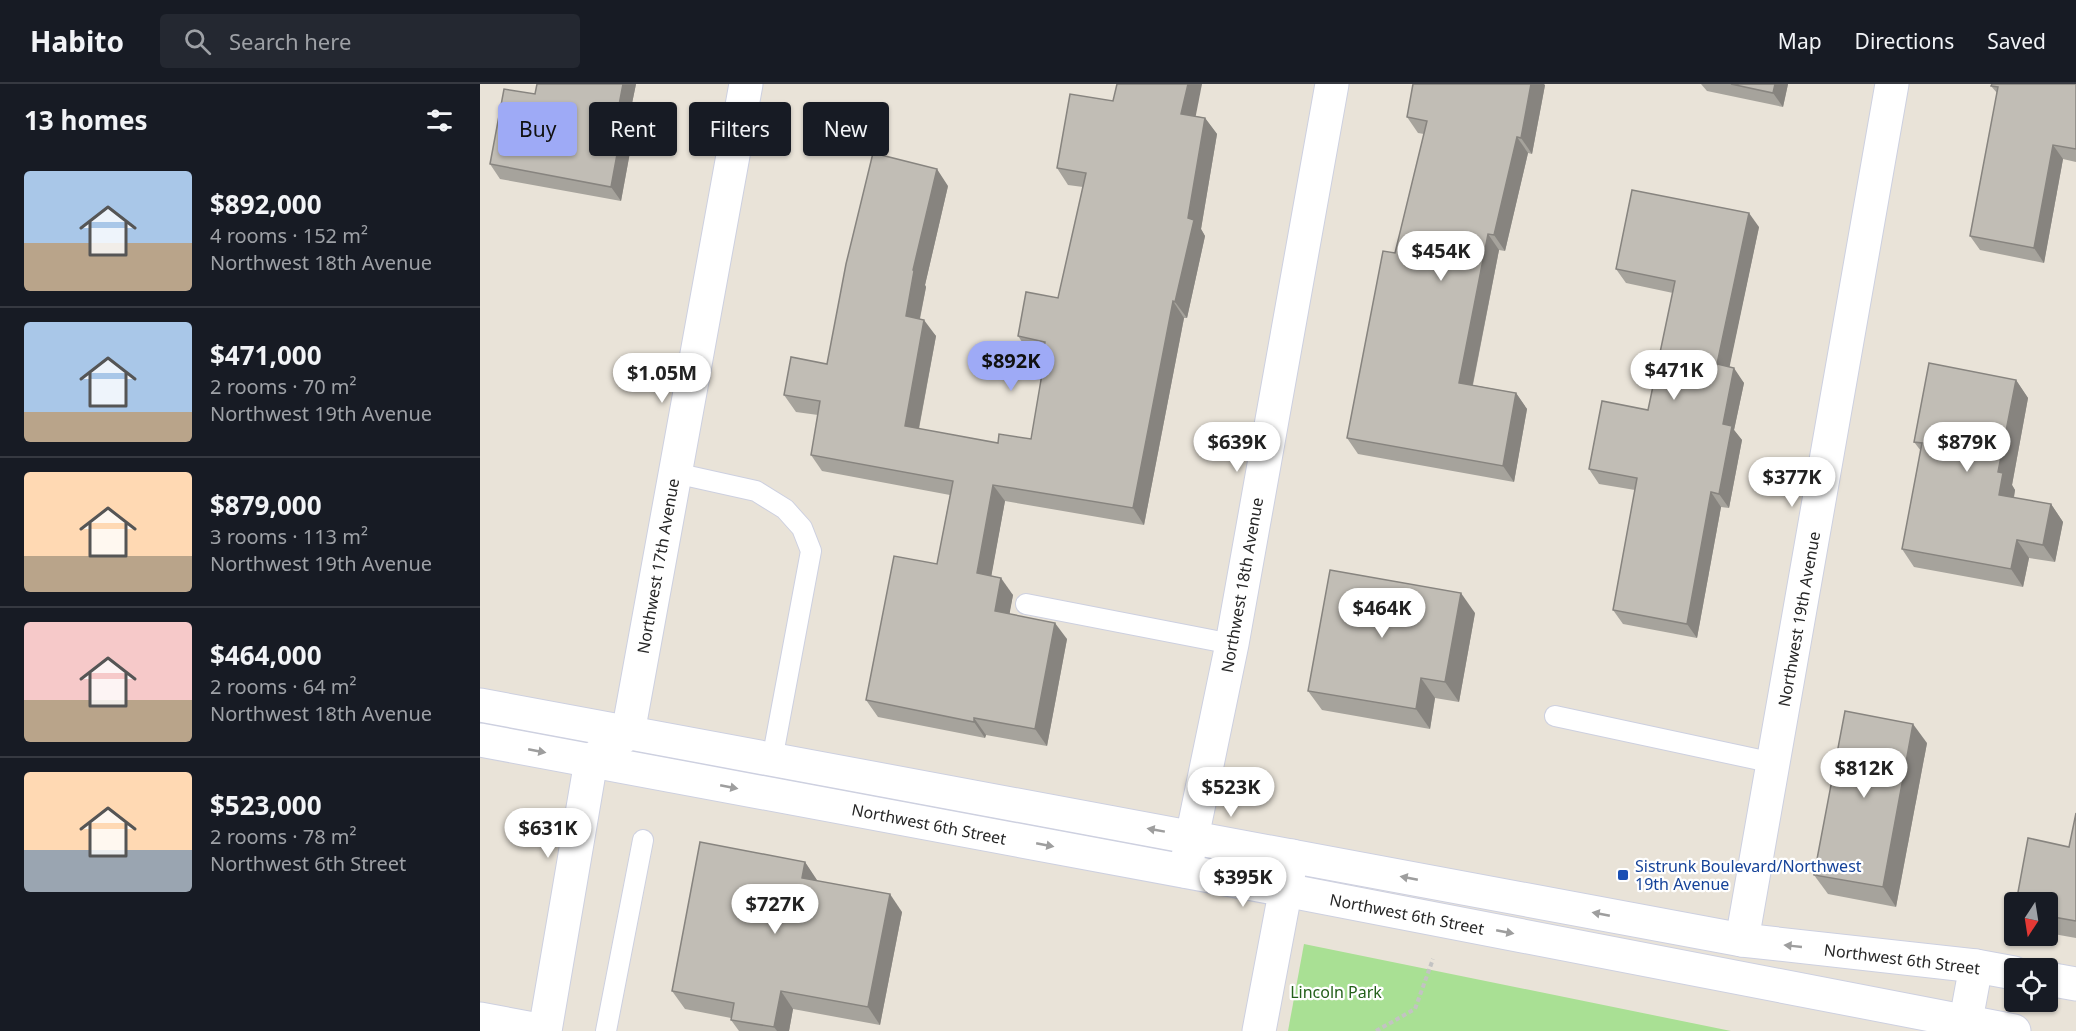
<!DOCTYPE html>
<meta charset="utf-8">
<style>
body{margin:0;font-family:"Noto Sans",sans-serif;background:#242831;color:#f1f3f6;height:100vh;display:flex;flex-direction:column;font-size:22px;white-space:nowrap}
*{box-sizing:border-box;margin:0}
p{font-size:20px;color:#9ea1a6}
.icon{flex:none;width:33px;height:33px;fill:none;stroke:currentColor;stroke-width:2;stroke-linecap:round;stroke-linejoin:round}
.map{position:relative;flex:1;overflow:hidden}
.side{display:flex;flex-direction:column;background:#171b24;width:480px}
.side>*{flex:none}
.hud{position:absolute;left:18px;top:18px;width:570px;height:54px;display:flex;gap:12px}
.needle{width:39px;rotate:192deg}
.tools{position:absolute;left:1524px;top:808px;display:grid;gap:12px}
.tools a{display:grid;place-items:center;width:54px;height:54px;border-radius:6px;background:#171b24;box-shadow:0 2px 4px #0004;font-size:30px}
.price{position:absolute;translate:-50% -51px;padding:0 14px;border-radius:21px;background:#fff;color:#222;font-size:20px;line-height:39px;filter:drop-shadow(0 2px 3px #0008)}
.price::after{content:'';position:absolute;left:50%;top:36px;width:18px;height:14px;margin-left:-9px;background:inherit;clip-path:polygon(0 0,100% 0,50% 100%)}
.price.current{background:#9eaaf6;color:#111}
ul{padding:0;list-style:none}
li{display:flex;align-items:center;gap:18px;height:150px;padding:0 24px}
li+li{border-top:2px solid #363941}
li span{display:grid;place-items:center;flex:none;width:168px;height:120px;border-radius:6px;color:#555}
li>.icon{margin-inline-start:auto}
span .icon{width:72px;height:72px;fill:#fffc;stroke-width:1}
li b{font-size:26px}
h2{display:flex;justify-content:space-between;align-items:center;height:72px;padding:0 24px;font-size:26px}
.pill{padding:0 21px;border-radius:6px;background:#171b24;box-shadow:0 2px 4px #0004;font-size:21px;line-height:54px}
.pill.current{background:#9eaaf6;color:#111}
header{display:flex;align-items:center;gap:36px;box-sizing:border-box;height:84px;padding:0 30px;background:#171b24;border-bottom:2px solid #363941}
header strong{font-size:28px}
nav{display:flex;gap:33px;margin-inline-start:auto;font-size:21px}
.search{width:420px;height:54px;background:#242831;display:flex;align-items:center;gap:15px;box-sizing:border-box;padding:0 21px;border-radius:6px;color:#9ea1a6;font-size:22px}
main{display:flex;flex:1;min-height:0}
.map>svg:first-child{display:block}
</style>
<header>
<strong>Habito</strong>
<div class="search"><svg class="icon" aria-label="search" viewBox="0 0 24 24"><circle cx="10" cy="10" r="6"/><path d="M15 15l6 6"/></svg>Search here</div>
<nav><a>Map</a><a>Directions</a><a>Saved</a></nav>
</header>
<main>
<section class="side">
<h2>13 homes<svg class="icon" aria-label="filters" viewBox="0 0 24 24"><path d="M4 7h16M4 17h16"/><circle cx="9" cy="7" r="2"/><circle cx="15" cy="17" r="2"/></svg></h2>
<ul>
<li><span style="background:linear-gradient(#a9c7e8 60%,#b9a48a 0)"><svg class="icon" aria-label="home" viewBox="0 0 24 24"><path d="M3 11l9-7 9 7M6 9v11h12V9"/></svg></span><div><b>$892,000</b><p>4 rooms · 152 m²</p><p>Northwest 18th Avenue</p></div></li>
<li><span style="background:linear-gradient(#a9c7e8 75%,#b9a48a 0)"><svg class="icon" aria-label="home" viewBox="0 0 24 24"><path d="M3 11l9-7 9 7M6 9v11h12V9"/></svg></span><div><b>$471,000</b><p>2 rooms · 70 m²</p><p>Northwest 19th Avenue</p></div></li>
<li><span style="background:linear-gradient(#ffd9b3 70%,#b9a48a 0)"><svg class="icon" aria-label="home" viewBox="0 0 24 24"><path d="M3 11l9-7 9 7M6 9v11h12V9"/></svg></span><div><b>$879,000</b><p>3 rooms · 113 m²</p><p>Northwest 19th Avenue</p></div></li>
<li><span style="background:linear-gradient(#f6c9c9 65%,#b9a48a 0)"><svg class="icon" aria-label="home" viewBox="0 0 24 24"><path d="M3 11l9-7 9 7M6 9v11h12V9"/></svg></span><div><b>$464,000</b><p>2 rooms · 64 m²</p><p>Northwest 18th Avenue</p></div></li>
<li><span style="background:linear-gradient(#ffd9b3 65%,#9aa5b1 0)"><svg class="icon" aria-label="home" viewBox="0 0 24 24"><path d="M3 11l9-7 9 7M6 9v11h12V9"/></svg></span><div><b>$523,000</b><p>2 rooms · 78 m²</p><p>Northwest 6th Street</p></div></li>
</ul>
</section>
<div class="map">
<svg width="1596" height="947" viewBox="0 0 1596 947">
<rect width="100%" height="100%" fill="#e9e3d8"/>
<!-- grass -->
<polygon fill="#a9e094" points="824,860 1251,947 808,947"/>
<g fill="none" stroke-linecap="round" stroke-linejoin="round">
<defs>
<g id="service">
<polyline points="195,389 276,407 305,425 322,444 331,467 292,676"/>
<polyline points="546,520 752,560"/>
<polyline points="1075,632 1294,679"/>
<polyline points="126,947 163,756"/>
</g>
<g id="minor">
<polyline points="705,787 752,560 852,0"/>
<polyline points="1262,856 1412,0"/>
<polyline points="0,935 64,947"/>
<polyline points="65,947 111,677 148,649 266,0"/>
<polyline points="779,947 812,772"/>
<polyline points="1484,947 1496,882"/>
</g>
<g id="tertiary">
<polyline points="0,621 1262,856 1496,882 1534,889"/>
<polyline points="0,656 805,806 1534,947"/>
<polyline points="1568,895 1596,900"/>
</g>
</defs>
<!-- service casing -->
<use href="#service" stroke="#cdd0e0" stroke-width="22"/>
<!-- minor casing -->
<use href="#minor" stroke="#cdd0e0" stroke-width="35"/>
<!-- tertiary casing -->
<use href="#tertiary" stroke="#cdd0e0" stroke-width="35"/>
<!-- path -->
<polyline stroke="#c3c3c3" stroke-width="4" stroke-dasharray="4.5 3" stroke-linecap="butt" points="896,947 935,925 953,875"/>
<!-- service -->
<use href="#service" stroke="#fff" stroke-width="20"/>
<!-- minor -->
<use href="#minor" stroke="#fff" stroke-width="33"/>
<!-- tertiary -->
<use href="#tertiary" stroke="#fff" stroke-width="33"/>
</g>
<!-- wall -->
<g fill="#a6a39c">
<polygon points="57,0 156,0 149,34 155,41 141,117 20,95 10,80 55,10"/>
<polygon points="1221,0 1308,0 1303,23 1227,7"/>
<polygon points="1596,0 1596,78 1583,75 1564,179 1500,166 1490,152 1517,9 1511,2"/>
<polygon points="1065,1 1052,70 1048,69 1025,167 1019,166 993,301 1036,309 1047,325 1034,398 878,370 867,354 915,169 944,50 938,49 927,33"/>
<polygon points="716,32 725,34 737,50 721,145 725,152 707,234 704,234 664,441 525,417 511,492 533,511 529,530 587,555 567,662 506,651 505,654 398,633 386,616 457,480 470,411 342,387 331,371 338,331 316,328 304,311 347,280 468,102 445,201 446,203 440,235 456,252 439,345 518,359 551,355 563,287 560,284 563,271 549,268 538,252 578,214 603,103 588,101 577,84"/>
<polygon points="1279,143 1249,283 1264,299 1254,346 1262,356 1249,424 1241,423 1217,554 1143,540 1133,526 1155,406 1119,400 1109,385 1168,326 1193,209 1146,199 1136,185"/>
<polygon points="1536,296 1548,314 1532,401 1535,406 1534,414 1571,420 1583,438 1575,478 1549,474 1543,503 1434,483 1422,465 1441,367 1434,358"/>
<polygon points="995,529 979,618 955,614 950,645 842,626 828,607"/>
<polygon points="1447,659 1416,823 1348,810 1334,791"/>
<polygon points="1596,729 1596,854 1568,849 1568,819 1589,763"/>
<polygon points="325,778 337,797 422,828 400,941 313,925 309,947 259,947 251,936 251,934 205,925 192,907"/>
</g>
<!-- shaded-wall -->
<g fill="#87847f">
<polygon points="143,0 156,0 149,34 155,41 141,117 131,103 138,26"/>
<polygon points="708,0 722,0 713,46 701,30"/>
<polygon points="1051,0 1064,0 1065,1 1052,70 1041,54"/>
<polygon points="1295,0 1308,0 1303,23 1293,9"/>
<polygon points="725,34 737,50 721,145 725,152 707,234 695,218 708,134"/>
<polygon points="1037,53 1048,69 1025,167 1014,151"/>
<polygon points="1573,61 1583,75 1564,179 1554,164"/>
<polygon points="457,85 468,102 445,201 446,203 437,248 426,232 433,186"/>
<polygon points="1269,129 1279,143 1247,295 1237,280"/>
<polygon points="1008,150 1019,166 990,314 979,299"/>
<polygon points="693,217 704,234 664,441 653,424"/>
<polygon points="444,236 456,252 436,359 425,342"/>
<polygon points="1254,284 1264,299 1254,346 1262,356 1249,424 1239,410 1243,340"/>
<polygon points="1536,296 1548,314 1532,401 1535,406 1531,428 1519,411 1518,388"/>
<polygon points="1036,309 1047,325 1034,398 1023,382"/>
<polygon points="513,401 525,417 509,505 497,489"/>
<polygon points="1231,408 1241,423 1217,554 1207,540"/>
<polygon points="1571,420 1583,438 1575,478 1563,461"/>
<polygon points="1537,456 1549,474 1543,503 1531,485"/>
<polygon points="521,494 533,511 527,544 515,527"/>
<polygon points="981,509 995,529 979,618 965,598"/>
<polygon points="575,539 587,555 567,662 555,645"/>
<polygon points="941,594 955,614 950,645 936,625"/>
<polygon points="494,634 506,651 505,654 494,638"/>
<polygon points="1433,640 1447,659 1416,823 1403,803"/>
<polygon points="325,778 337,796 334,812 322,794"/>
<polygon points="410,810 422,828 400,941 388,923"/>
<polygon points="301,907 313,925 309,947 297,947 294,943"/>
</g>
<!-- building -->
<g fill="#c1bdb5" stroke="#87847f" stroke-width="1.5">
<polygon points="57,0 143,0 138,26 145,27 131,103 10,80 24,5 55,10"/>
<polygon points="637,0 708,0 701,30 725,34 708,134 714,136 695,218 693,217 653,424 513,401 497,489 521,494 515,527 575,539 555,645 494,634 494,638 386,616 414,472 457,480 473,397 331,371 340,317 304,311 311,273 347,280 366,180 393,69 457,85 433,186 434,187 426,232 444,236 425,342 518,359 519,350 551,355 563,284 560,284 565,258 538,252 546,208 578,214 606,89 577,84 590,10 633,17"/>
<polygon points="933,0 1051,0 1041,54 1037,53 1014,151 1008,150 979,299 1036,309 1023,382 867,354 903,167 915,169 947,37 927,33"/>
<polygon points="1251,0 1295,0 1293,9"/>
<polygon points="1512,0 1596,0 1596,65 1573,61 1554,164 1490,152 1518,3 1511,2"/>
<polygon points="1152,106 1269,129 1237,280 1254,284 1243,340 1252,342 1239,410 1231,408 1207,540 1133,526 1157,394 1109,385 1122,317 1168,326 1195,197 1136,185"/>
<polygon points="1449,279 1536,296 1518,388 1523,389 1519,411 1571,420 1563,461 1537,456 1531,485 1422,465 1442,359 1434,358"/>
<polygon points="850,486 981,509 965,598 941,594 936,625 828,607"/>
<polygon points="1365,627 1433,640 1403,803 1334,791"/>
<polygon points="1596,729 1596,837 1568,832 1568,819 1536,819 1548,754 1589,763"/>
<polygon points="220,758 325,778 322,794 410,810 388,923 301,907 294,943 251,936 254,919 192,907"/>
</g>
<!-- one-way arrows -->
<defs><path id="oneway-solid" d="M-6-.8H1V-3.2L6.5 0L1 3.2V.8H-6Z" transform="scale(1.5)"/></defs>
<g fill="#9e9e9e">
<use href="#oneway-solid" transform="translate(57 667) rotate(11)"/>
<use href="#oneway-solid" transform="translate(249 703) rotate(11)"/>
<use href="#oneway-solid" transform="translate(676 746) rotate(-170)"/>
<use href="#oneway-solid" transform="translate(565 761) rotate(11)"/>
<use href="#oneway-solid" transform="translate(929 794) rotate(-169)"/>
<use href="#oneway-solid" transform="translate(1121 830) rotate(-169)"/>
<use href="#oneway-solid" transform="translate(1025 848) rotate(11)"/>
<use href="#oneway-solid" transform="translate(1313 862) rotate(-174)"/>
</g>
<!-- markers -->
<rect fill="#1a4fb4" stroke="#fff" stroke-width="2" x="1137" y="785" width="12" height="12" rx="3"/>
<g text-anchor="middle" stroke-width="4.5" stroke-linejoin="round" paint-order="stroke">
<!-- street labels -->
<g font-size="16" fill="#272727" stroke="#fff">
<text transform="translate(178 482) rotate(-80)" y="6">Northwest 17th Avenue</text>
<text transform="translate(762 501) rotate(-80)" y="6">Northwest 18th Avenue</text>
<text transform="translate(1319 535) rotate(-80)" y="6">Northwest 19th Avenue</text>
<text transform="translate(449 740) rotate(11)" y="6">Northwest 6th Street</text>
<text transform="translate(927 830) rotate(11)" y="6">Northwest 6th Street</text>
<text transform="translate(1422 875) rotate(7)" y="6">Northwest 6th Street</text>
</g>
<!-- transit labels -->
<g font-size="16" fill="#164399" stroke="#fff" text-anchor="start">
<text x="1155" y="788">Sistrunk Boulevard/Northwest<tspan x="1155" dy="18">19th Avenue</tspan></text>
</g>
<!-- park labels -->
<g font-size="16" fill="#24601a" stroke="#fff">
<text x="856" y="914">Lincoln Park</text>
</g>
</g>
</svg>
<div class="tools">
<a><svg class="needle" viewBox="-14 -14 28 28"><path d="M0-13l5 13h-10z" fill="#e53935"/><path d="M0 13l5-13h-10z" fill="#9ea1a6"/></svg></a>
<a><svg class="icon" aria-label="locate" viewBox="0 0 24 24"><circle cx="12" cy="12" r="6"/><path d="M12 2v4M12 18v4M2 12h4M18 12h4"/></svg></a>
</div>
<b class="price" style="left:961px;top:198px">$454K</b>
<b class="price current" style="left:531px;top:308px">$892K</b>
<b class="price" style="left:1194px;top:317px">$471K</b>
<b class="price" style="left:182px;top:320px">$1.05M</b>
<b class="price" style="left:757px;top:389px">$639K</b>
<b class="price" style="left:1487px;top:389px">$879K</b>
<b class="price" style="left:1312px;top:424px">$377K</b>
<b class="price" style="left:902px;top:555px">$464K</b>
<b class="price" style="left:1384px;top:715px">$812K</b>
<b class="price" style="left:751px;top:734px">$523K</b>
<b class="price" style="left:68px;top:775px">$631K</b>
<b class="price" style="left:763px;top:824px">$395K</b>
<b class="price" style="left:295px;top:851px">$727K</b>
<div class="hud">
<a class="pill current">Buy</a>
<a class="pill">Rent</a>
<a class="pill">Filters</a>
<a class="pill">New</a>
</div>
</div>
</main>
